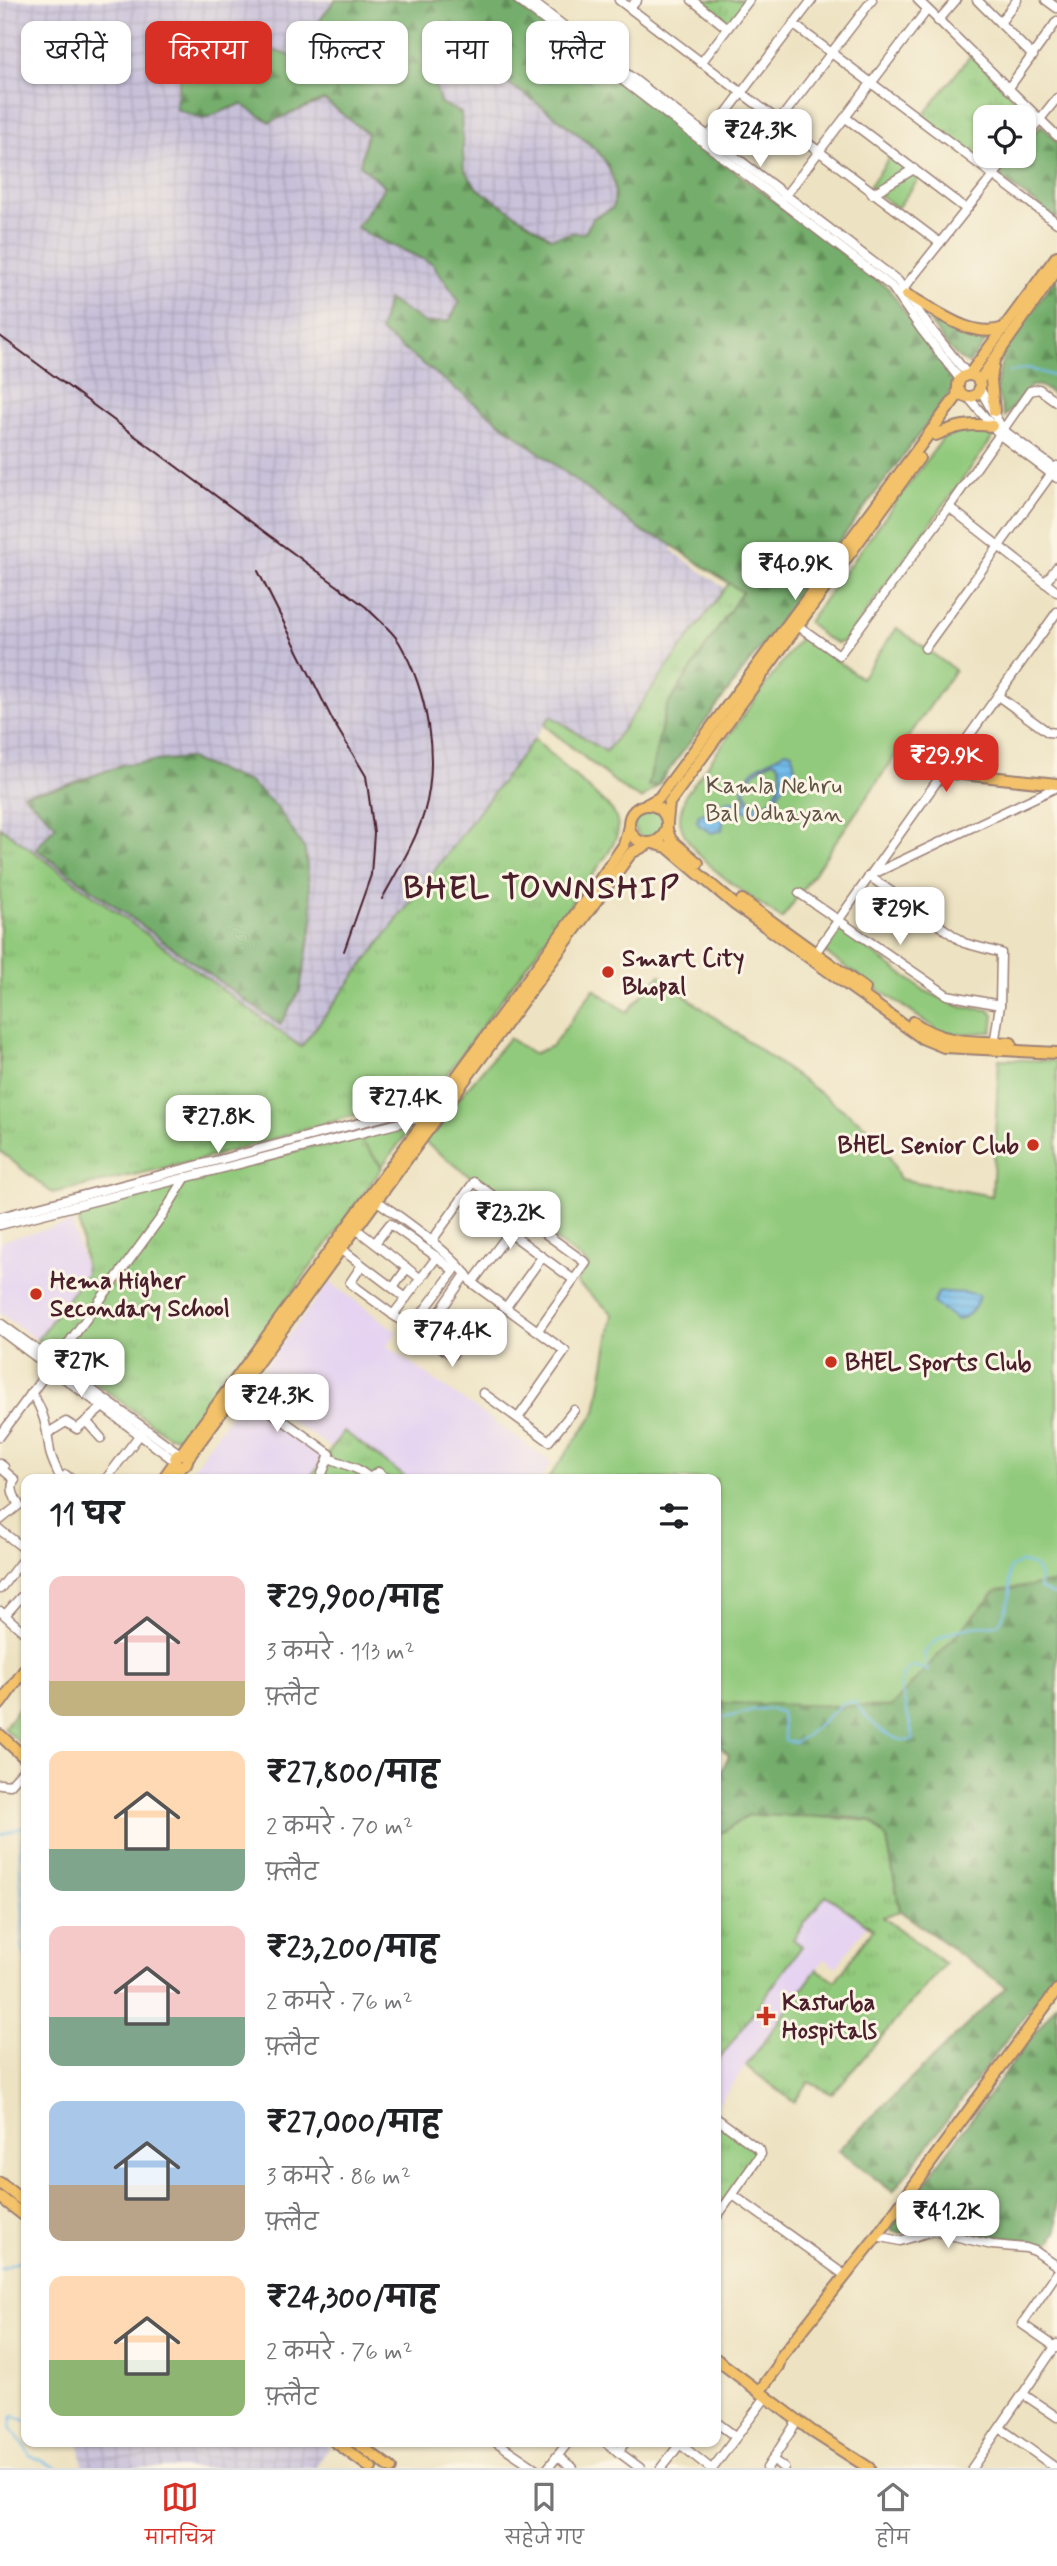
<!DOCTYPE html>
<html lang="hi">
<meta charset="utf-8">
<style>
body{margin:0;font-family:Mynerve,"Playpen Sans Deva",sans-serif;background:#f6f6f6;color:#202124;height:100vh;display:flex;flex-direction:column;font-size:26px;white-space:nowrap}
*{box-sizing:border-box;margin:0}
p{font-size:23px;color:#757577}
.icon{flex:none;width:38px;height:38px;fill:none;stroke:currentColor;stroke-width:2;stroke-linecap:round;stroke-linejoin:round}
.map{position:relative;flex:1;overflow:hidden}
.side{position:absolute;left:21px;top:1474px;width:700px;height:973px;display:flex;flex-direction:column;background:#fff;border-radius:14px;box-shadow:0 2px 5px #0004}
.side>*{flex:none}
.guide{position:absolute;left:21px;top:21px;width:700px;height:63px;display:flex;gap:14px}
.buttons{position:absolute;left:973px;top:105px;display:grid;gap:14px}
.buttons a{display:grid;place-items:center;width:63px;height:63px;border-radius:14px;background:#fff;box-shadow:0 2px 5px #0004;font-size:35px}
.price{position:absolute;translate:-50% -60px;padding:0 16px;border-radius:14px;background:#fff;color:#222;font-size:23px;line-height:46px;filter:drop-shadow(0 2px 4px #0008)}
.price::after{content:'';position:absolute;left:50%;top:42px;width:21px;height:16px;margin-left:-10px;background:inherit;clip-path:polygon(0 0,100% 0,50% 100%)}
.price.on{background:#d93025;color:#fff}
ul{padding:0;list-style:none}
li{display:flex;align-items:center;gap:21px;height:175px;padding:0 28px}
li span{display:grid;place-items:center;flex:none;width:196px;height:140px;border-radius:14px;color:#555}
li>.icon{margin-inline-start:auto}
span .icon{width:84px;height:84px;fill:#fffc;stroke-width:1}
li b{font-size:30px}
h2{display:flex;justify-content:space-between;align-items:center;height:84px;padding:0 28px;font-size:30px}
.chip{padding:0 24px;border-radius:14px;background:#fff;box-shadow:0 2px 5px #0004;font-size:24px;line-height:63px}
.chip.on{background:#d93025;color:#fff}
.tabs{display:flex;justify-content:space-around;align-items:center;height:98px;border-top:2px solid #e0e0e0;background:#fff;font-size:19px;color:#757577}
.tabs a{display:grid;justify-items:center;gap:4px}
.tabs .on{color:#d93025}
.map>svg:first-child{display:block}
</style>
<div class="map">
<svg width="1057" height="2468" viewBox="0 0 1057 2468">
<defs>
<pattern id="industrial-grid" width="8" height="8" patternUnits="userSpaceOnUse" patternTransform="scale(1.75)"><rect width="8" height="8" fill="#c7c0d9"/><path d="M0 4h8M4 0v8" fill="none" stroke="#aca5ba"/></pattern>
<pattern id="grass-tufts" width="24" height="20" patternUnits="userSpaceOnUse" patternTransform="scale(1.75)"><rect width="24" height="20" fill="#92ca7d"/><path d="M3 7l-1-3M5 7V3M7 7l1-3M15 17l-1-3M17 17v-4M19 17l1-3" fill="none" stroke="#7fad6c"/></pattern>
<pattern id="forest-firs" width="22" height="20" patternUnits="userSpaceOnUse" patternTransform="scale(1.75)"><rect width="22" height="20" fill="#75ae6c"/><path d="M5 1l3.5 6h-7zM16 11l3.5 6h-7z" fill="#628d59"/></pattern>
<pattern id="water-rules" width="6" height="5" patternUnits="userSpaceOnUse" patternTransform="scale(1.75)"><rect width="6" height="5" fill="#73bdec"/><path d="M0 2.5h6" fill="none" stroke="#6099bf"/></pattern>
</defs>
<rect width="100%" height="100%" fill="#fcf5e5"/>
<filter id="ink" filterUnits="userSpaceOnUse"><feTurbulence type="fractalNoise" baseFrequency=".0143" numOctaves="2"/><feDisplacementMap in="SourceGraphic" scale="14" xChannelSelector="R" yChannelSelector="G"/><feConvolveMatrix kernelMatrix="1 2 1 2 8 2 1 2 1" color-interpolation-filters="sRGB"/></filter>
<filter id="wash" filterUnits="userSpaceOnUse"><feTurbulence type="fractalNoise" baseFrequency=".00686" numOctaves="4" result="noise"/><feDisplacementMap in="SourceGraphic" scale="28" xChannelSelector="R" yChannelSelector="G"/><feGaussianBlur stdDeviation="1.57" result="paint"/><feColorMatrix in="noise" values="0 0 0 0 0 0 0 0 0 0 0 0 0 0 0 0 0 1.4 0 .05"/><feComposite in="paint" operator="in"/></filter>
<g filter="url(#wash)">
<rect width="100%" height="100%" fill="#ede2c1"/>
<!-- built -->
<g fill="#e5d3f1">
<polygon points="72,1223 86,1274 37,1340 0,1313 0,1241"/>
<polygon points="330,1282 397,1332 387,1346 552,1463 540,1479 408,1479 344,1431 331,1448 247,1390"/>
<polygon points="244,1396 326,1456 309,1479 187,1477"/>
<polygon points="826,1895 867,1925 836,1967 824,1959 716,2107 716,2064 802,1946 793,1939"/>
</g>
<!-- industrial -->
<g fill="url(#industrial-grid)">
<polygon points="0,0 416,0 832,330 671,550 726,589 605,752 551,716 301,1048 0,827"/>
<polygon points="79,2441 322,2441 329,2447 315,2468 83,2468"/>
</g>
<!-- grass -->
<g fill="url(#grass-tufts)" stroke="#6e7454" stroke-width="2">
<polygon points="696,0 747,0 729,24"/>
<polygon points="971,55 1033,116 1034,121 1024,132 1024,117 985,117 985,156 1003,156 991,169 922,117"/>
<polygon points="892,154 921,176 897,208 869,187"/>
<polygon points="729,583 742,592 666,708 649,786 658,785 642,799 625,790 544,725 551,716 606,752"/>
<path d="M534 739 612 810C622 826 618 836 609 852L440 1084 431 1093 196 1161 52 1193 0 1151V827L301 1047Z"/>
<circle cx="649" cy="824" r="15"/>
<polygon points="357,1134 382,1168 190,1435 186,1437 168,1436 37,1340 86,1274 78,1211"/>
<polygon points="344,1431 408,1479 309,1479"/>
<polygon points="26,1698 26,1749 4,1728"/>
<polygon points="749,1815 806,1816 872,1821 887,1839 900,1911 883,1917 945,1964 832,2094 809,2082 794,2102 746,2066 817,1969 835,1981 873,1929 826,1895 793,1939 802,1946 716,2064 716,1836"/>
<polygon points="720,2124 753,2149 753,2161 716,2210 716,2130"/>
</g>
<!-- forest -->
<g fill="url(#forest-firs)" stroke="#60664c" stroke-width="2" fill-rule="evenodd">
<path d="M335 0H511L888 288 953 379V389L658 785 648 786 666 708 742 592 661 538 646 534 380 331 388 300 426 323 449 321 460 302 432 263 369 235 357 227 385 186 360 165 367 133 324 100 270 122 241 104 203 119 176 109 180 78 210 50 230 45 263 48 293 56ZM429 42 450 52 484 77C488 76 491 75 495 77 513 83 593 143 603 158 614 175 617 189 613 208L593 218 585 233H572L551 238 477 188 464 169 461 113 440 103 435 85 440 62 425 51Z"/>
<polygon points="1041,125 1057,140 1057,219 998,176 1015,156 1024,156 1024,146"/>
<polygon points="1057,276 1057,397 1040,386 1031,386 1005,417 996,389 1004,349"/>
<path d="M925 308 949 322 989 337 969 364C950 356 935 328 922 311Z"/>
<polygon points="187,758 249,782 277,807 305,850 313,919 300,990 280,1025 36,849 56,825 23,794 62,787 125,764"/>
<polygon points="1057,1477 1057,1972 893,2192 838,2150 1006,1987 900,1911 887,1839 872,1821 855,1818 749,1815 716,1836 716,1784 729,1755 716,1743 716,1684"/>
<polygon points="1057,2003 1057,2232 1046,2249 1029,2240 983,2236 933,2228 901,2233 890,2229"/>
</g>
<!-- green -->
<g fill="#92ca7d" stroke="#6e7454" stroke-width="2">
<polygon points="973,428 994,436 845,641 837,643 824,637 808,622 943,438"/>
<path d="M897 628 955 670 782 919C754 899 679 854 680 817 680 811 684 803 685 796L802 635 861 678Z"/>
<polygon points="839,928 925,991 961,1007 989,1010 994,1015 992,1032 958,1034 939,1031 824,952"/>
<polygon points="660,975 692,1001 881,1137 900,1179 992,1196 999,1059 1057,1061 1057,1582 996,1591 891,1707 725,1703 716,1701 716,1479 548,1479 596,1411 613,1314 576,1282 589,1265 423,1141 509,1038 533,1054 552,1046 594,989 627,1012"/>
<polygon points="401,1126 405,1127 407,1133 382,1166 359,1139 361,1136"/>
</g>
<!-- water -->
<g fill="url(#water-rules)" stroke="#5e6e8c" stroke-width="2" fill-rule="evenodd">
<path d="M786 751 792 752 796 773 795 779 784 786 768 808 761 811H742L747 799 742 790V782L757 767ZM774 761 779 764C785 780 776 799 761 806L752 802 745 791C748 776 760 766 774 761Z"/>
<polygon points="727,800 735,801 739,810 724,816 722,830 712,833 700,826 697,821 699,814 712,812"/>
<path d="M944 1292 970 1293 979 1295C976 1309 970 1316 957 1320L933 1303 938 1293Z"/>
</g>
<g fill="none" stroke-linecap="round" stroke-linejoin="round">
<!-- stream -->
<g stroke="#73bdec" stroke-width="2">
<polyline points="1009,372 1027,368 1057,377"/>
<path d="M716 1717C741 1720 748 1702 781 1712L785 1741 794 1743 807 1735 843 1703 855 1702C866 1719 892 1745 914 1740L900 1683 905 1671 913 1666 928 1671 924 1654C940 1629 970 1626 998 1625 1004 1615 1010 1603 1010 1592 1010 1583 1008 1577 1010 1568L1020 1562C1037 1564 1042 1572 1039 1588L1054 1595 1057 1592"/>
<path d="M26 1825C15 1852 22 1886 23 1914 23 1930 19 1944 26 1958"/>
<polyline points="0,1835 25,1826"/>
<polyline points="0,2269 26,2259"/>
<polyline points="26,2421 13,2415 11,2427 30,2455 57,2468"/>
</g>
</g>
</g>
<g filter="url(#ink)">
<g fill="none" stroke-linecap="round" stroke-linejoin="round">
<defs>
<g id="minor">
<polyline points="518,0 892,287 921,329 960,379"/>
<polyline points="530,0 898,281 927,324 968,375"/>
<polyline points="619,0 940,243"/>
<polyline points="692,0 727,28"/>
<polyline points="918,0 1057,136"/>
<polyline points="977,0 1033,56"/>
<polyline points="1046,0 1057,8"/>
<polyline points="630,8 637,0"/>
<polyline points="938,21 956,0"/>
<polyline points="1000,23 1017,0"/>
<polyline points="793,24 1057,223"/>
<polyline points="701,63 749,0"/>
<polyline points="1008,89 1057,21"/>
<polyline points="846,118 966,209"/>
<polyline points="779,121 872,0"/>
<polyline points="1024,139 1057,98"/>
<polyline points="705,141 812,0"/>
<polyline points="872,194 914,169"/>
<polyline points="785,196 927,10"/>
<polyline points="900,293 1009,156"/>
<polyline points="980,389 1003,430 1057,470"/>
<polyline points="968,397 1000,435 1057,478"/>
<polyline points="949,507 1057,592"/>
<polyline points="1045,583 1057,567"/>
<polyline points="794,623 839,655 949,507 1030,391 1039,389 1057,402"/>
<polyline points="925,648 1057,466"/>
<polyline points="998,696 1048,732 1057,733"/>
<polyline points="799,893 947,995 1000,1005"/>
<polyline points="813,956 1057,612"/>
<polyline points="994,1045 1000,1005 1001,953 964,943 869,876 1057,787"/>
<path d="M373 1198C400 1217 456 1255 472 1283L565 1351 518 1418"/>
<polyline points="462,1198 574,1280"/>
<polyline points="0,1217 421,1107 438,1106"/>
<polyline points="0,1225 431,1115"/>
<polyline points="356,1229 421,1279"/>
<polyline points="431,1242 474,1182 586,1263 538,1330"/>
<polyline points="375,1243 390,1224 437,1257 393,1315"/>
<polyline points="341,1249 406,1298"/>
<polyline points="362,1265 350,1283 411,1328 454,1271 437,1257"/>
<polyline points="472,1283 509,1233"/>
<polyline points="393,1288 407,1268"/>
<polyline points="506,1307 542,1257"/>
<polyline points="441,1311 490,1346"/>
<polyline points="0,1323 180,1454"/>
<polyline points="0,1330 175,1461"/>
<polyline points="424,1335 452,1355 469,1331"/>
<polyline points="417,1345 466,1274"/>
<polyline points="239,1389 330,1454 320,1479"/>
<path d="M31 1393C45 1411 47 1431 50 1452 52 1461 57 1470 61 1479"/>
<polyline points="483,1393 549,1441 574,1410"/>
<polyline points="86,1421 101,1438"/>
<polyline points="48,1433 66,1422 77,1429 104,1406"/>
<polyline points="0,1436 162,1216 186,1177"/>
<polyline points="329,1458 357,1469 370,1478 378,1472 387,1479"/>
<path d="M0 1464 4 1467 2 1469 15 1480C9 1487 14 1497 19 1505L0 1520"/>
<polyline points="66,1475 71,1479"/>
<polyline points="106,1479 141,1433"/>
<polyline points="0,1530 26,1550"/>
<polyline points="0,1589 26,1555"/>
<polyline points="0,1611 26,1634"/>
<polyline points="5,1615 21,1597 26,1601"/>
<polyline points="0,1784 10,1785 26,1767"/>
<polyline points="716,2118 760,2150 761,2154 716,2218"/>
<polyline points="733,2195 846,2276"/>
<polyline points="877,2236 900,2241 933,2231 992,2245 1026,2248 1035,2251 1057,2266"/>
<polyline points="1057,2273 1022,2324 1057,2348"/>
<polyline points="1023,2394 1057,2417"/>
<polyline points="716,2422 736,2437"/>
<polyline points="1000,2428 1056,2468"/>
<polyline points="495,2441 535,2468"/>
<polyline points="604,2441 640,2468"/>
<polyline points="676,2441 710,2468"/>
<polyline points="618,2452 626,2441"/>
<polyline points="557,2456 573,2468"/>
<polyline points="773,2460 784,2468"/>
<polyline points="548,2468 569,2441"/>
<polyline points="661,2468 680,2444"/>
<polyline points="713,2468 766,2397"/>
<polyline points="767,2468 798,2420"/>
<polyline points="972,2468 1057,2344"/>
</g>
<g id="major">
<path d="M907 295C936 310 970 340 1004 328"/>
<circle cx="969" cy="386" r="11"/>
<polyline points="969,375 1057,256"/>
<polyline points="979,381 1057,270"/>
<polyline points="994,411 991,380 994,359"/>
<path d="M936 435C955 426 971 423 992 426"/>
<polyline points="943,772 1057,784"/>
<circle cx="648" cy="824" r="19"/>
<polyline points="646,805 659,798 957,396 958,388"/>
<polyline points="667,822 669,803 919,458"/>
<polyline points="667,830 671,840 698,863"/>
<polyline points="653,843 667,847 734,904 922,1038 944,1047 1057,1053"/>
<polyline points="742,900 865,989"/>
<path d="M913 1022C946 1045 973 1041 1011 1043"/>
<polyline points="181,1454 583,904 624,845 629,826"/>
<circle cx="181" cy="1460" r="6"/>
<polyline points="187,1459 631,853 648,844"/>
<polyline points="163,1479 175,1462"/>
<polyline points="173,1479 183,1465"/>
<polyline points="0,1704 26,1668"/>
<polyline points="0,1735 26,1759"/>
<polyline points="0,2183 26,2203"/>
<polyline points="0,2197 26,2217"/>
<polyline points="716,2359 813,2432 869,2468"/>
<polyline points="759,2392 778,2366 781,2357 877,2236 1057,1990"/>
<polyline points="334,2441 371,2468"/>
<polyline points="354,2441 391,2468"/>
</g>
</defs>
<!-- minor casing -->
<use href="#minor" stroke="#9c8076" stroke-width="11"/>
<!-- major casing -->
<use href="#major" stroke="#9c8076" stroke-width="14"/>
<!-- minor -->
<use href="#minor" stroke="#fff" stroke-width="8"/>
<!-- major -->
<use href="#major" stroke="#f3c26a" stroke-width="10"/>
<!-- rail -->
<g stroke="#4a1f2b" stroke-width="2">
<path d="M0 336 366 607C376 618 391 629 399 642 427 690 440 758 424 813 415 843 397 871 382 899"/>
<polyline points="258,571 333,721 366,776 374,833 371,875 344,951"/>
</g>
</g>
</g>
<!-- markers -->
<g fill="#c8321e" stroke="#fcf5e5" stroke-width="2.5">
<circle cx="608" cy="972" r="7"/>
<circle cx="1033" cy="1145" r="7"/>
<circle cx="36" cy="1294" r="7"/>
<circle cx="831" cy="1362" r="7"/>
<path d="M762.5 2005.5h7v7h7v7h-7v7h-7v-7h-7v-7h7z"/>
</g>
<g text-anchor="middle" stroke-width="6" stroke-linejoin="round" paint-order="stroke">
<!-- park labels -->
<g font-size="24" fill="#605244" stroke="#fcf5e5">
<text x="774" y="793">Kamla Nehru<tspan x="774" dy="28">Bal Udhayan</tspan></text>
</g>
<!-- poi labels -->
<g font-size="24" font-weight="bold" fill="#4a1f2b" stroke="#fcf5e5" text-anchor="start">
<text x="622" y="966">Smart City<tspan x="622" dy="28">Bhopal</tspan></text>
<text x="1019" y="1153" text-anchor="end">BHEL Senior Club</text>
<text x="50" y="1288">Hema Higher<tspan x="50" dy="28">Secondary School</tspan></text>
<text x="845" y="1370">BHEL Sports Club</text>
<text x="782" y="2010">Kasturba<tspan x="782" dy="28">Hospitals</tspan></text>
</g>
<!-- district labels -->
<g font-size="32" font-weight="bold" letter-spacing="2" fill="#4a1f2b" stroke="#fcf5e5">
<text x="542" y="898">BHEL TOWNSHIP</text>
</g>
</g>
</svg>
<div class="buttons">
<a><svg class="icon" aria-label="locate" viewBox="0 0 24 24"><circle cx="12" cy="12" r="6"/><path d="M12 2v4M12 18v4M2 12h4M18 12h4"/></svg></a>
</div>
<b class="price" style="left:760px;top:169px">₹24.3K</b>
<b class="price" style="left:795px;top:602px">₹40.9K</b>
<b class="price on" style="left:946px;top:794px">₹29.9K</b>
<b class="price" style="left:900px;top:947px">₹29K</b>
<b class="price" style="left:405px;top:1136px">₹27.4K</b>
<b class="price" style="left:218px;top:1155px">₹27.8K</b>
<b class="price" style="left:510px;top:1251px">₹23.2K</b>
<b class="price" style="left:452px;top:1369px">₹74.4K</b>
<b class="price" style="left:81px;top:1399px">₹27K</b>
<b class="price" style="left:277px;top:1434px">₹24.3K</b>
<b class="price" style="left:948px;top:2250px">₹41.2K</b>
<div class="guide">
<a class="chip">खरीदें</a>
<a class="chip on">किराया</a>
<a class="chip">फ़िल्टर</a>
<a class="chip">नया</a>
<a class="chip">फ़्लैट</a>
</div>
<section class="side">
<h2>11 घर<svg class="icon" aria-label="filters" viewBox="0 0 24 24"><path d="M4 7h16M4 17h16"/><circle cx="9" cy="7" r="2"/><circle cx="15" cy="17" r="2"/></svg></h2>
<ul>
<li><span style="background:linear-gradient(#f6c9c9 75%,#c2b280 0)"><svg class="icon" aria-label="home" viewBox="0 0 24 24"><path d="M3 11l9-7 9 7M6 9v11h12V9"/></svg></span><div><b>₹29,900/माह</b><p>3 कमरे · 113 m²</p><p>फ़्लैट</p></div></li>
<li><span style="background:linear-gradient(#ffd9b3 70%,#7fa58c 0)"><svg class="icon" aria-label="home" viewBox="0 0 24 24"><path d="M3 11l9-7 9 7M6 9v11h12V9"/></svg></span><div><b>₹27,800/माह</b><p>2 कमरे · 70 m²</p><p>फ़्लैट</p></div></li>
<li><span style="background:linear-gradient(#f6c9c9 65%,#7fa58c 0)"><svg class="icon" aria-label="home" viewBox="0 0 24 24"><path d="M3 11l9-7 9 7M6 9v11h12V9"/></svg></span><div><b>₹23,200/माह</b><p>2 कमरे · 76 m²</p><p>फ़्लैट</p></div></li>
<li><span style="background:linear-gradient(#a9c7e8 60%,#b9a48a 0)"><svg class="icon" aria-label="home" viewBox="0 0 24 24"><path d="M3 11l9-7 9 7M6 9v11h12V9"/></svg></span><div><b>₹27,000/माह</b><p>3 कमरे · 86 m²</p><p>फ़्लैट</p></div></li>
<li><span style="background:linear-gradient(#ffd9b3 60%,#8fb573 0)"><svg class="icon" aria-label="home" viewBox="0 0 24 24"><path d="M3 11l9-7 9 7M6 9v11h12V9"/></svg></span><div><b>₹24,300/माह</b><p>2 कमरे · 76 m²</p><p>फ़्लैट</p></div></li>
</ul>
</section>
</div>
<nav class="tabs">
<a class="on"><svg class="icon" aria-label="map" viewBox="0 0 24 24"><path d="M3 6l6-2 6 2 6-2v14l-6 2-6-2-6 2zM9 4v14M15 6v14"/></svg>मानचित्र</a>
<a><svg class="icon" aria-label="saved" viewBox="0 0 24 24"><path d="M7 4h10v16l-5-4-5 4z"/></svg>सहेजे गए</a>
<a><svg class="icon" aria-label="home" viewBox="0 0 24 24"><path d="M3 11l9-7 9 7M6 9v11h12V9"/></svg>होम</a>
</nav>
